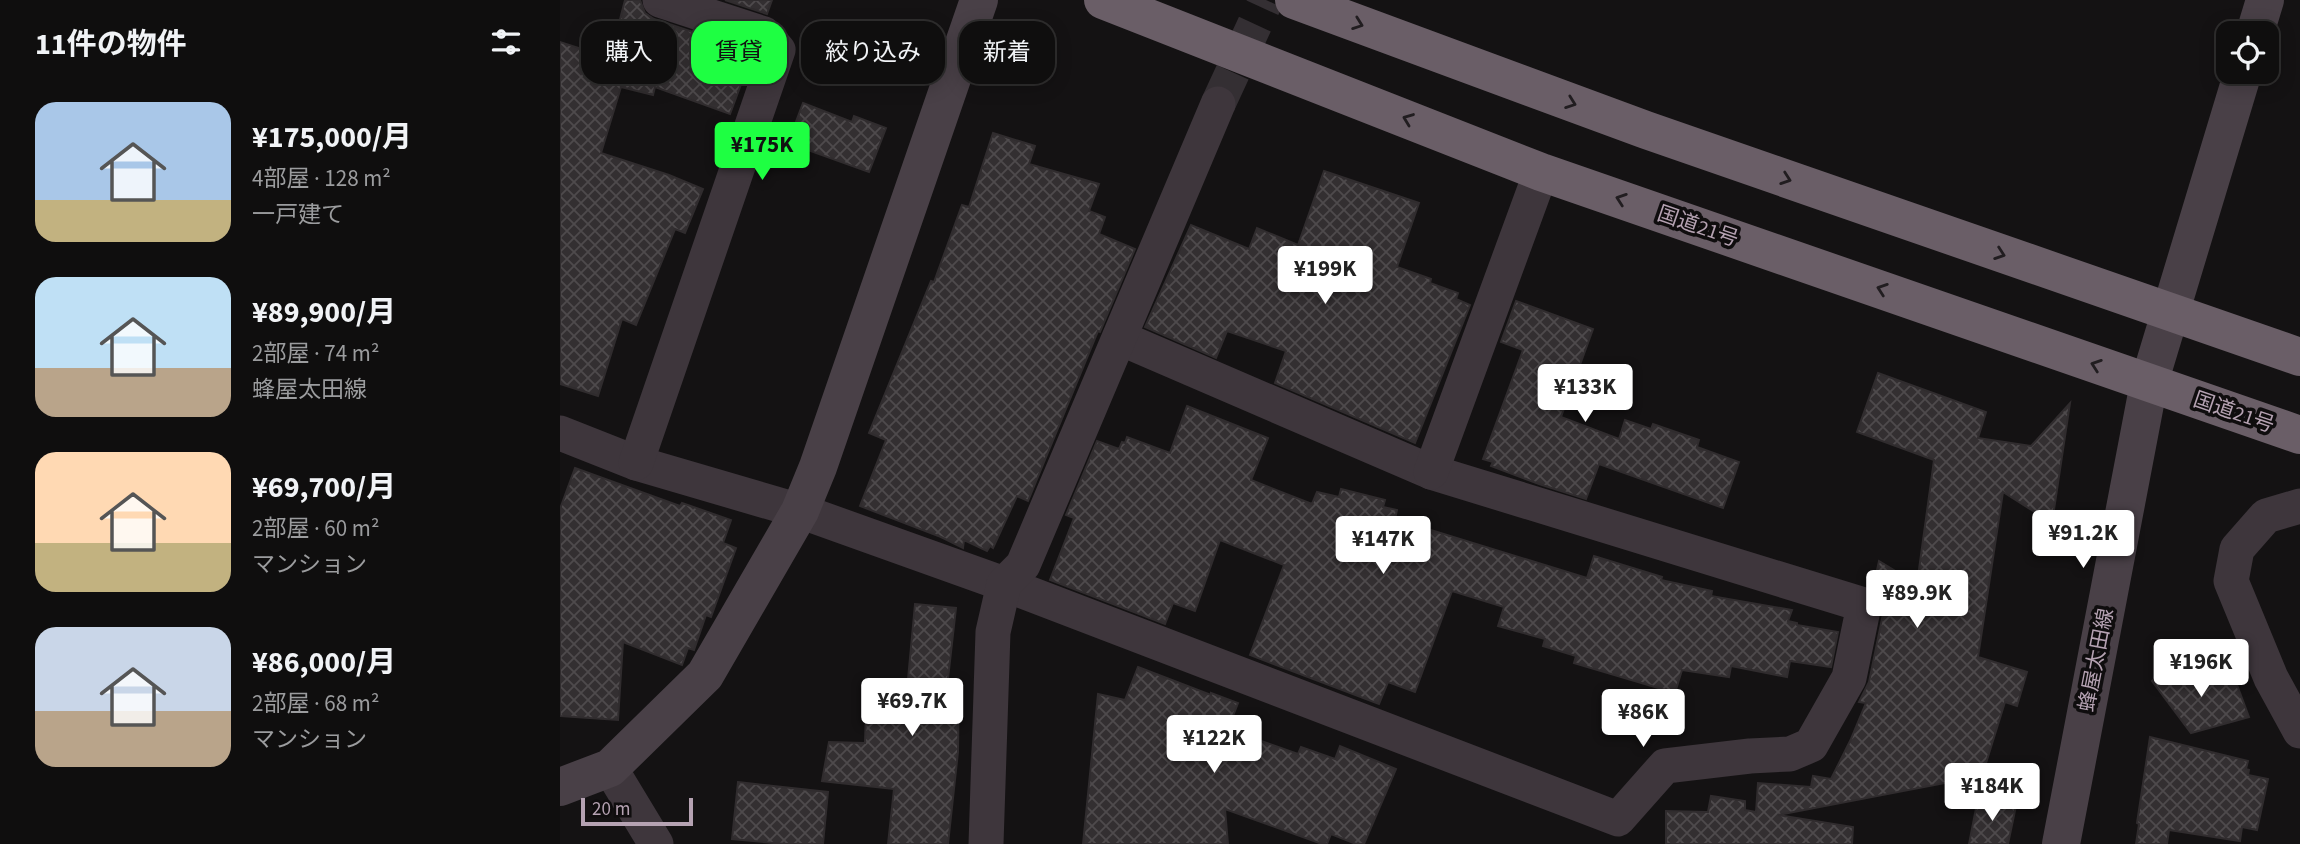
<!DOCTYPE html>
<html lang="ja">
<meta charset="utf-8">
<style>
body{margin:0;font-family:"Source Sans 3","Noto Sans JP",sans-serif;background:#181717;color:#f1f3f6;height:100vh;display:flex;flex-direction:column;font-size:26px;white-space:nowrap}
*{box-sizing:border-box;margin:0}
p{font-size:23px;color:#9b9c9e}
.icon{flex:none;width:38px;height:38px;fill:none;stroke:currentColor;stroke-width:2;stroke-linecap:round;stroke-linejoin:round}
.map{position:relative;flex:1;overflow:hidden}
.sheet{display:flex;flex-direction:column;background:#0f0e0e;width:560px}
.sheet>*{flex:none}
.guide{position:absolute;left:21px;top:21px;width:665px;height:63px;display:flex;gap:14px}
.fabs{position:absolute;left:1656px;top:21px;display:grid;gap:14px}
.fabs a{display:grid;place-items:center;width:63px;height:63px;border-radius:14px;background:#0f0e0e;box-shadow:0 4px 18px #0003,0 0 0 2px #2f2e2e;font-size:35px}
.scale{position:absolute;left:21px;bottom:18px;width:112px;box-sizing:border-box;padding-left:7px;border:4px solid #b5a2b2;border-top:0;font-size:19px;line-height:24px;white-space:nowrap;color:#b5a2b2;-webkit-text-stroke:5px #0f0d0e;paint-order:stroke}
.price{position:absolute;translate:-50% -60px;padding:0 16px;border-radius:7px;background:#fff;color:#222;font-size:23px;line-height:46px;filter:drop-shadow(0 2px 4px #0008)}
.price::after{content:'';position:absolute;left:50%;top:42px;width:21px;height:16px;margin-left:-10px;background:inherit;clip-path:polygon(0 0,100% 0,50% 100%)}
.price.active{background:#1eff42;color:#111}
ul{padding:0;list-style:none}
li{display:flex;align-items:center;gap:21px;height:175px;padding:0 35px}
li span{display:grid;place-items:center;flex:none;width:196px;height:140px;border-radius:21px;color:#555}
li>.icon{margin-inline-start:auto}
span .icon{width:84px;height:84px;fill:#fffc;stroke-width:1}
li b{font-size:30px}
h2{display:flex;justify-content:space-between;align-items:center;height:84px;padding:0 35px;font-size:30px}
.pill{padding:0 24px;border-radius:21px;background:#0f0e0e;box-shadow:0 4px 18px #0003,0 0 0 2px #2f2e2e;font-size:24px;line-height:63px}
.pill.active{background:#1eff42;color:#111}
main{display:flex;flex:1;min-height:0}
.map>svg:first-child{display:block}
</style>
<main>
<section class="sheet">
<h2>11件の物件<svg class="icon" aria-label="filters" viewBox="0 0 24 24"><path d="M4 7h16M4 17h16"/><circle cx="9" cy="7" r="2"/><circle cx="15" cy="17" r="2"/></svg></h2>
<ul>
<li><span style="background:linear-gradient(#a9c7e8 70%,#c2b280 0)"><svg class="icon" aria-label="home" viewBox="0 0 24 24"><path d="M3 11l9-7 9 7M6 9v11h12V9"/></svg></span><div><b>¥175,000/月</b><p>4部屋 · 128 m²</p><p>一戸建て</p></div></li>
<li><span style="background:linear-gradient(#bfe0f5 65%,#b9a48a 0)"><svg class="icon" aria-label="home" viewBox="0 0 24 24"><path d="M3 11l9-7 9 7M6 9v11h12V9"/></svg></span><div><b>¥89,900/月</b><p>2部屋 · 74 m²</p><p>蜂屋太田線</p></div></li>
<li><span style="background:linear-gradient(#ffd9b3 65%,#c2b280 0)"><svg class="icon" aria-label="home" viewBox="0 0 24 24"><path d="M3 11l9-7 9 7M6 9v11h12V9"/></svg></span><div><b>¥69,700/月</b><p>2部屋 · 60 m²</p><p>マンション</p></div></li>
<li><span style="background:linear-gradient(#c9d6e8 60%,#b9a48a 0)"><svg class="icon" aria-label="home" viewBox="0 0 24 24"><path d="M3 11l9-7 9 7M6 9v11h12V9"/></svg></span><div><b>¥86,000/月</b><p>2部屋 · 68 m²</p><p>マンション</p></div></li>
</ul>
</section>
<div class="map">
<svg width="1740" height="844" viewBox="0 0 1740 844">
<defs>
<pattern id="building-cross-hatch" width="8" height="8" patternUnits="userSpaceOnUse" patternTransform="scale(1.75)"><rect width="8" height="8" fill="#332f31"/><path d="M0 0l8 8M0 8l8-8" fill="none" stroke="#4e4a4c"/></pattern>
</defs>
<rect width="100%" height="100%" fill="#141213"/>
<!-- building -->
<g fill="url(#building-cross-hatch)" stroke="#302c2e" stroke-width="2">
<polygon points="65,0 80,0 85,13 94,19 193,52 170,114 95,87 93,95 61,87 41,153 109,175 143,189 125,233 115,229 76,325 62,319 38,396 0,384 0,42 50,58"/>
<polygon points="165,0 212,0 207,14"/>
<polygon points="243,103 292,122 294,116 326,128 309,172 228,143"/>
<polygon points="433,133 475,146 469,164 539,184 529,211 545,217 539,234 575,249 540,332 538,331 468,501 457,496 433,548 430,546 427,551 404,540 403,548 381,537 300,506 326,440 309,433 371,281 374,282 402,205 409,207"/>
<polygon points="764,171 859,203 837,267 871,279 870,283 898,293 896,299 910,305 855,443 715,383 726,351 667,331 656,358 585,327 631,225 689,249 697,228 738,245"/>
<polygon points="956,301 1033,329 1001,417 1059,439 1065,420 1091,429 1093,424 1139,440 1137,447 1179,462 1163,508 1039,464 1026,499 979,484 931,466 933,462 923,459 963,350 941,342"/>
<polygon points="1318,373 1426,412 1418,438 1471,446 1510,403 1492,523 1443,492 1418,657 1467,672 1457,706 1445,702 1422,776 1218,815 1293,827 1292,844 1106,844 1106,811 1148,812 1151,796 1185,801 1185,810 1196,812 1198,783 1251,787 1253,776 1271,779 1291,739 1306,703 1299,702 1309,682 1324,609 1323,599 1319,591 1313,588 1319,561 1357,584 1374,460 1297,432"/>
<polygon points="627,406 708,438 691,480 752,504 757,492 779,497 781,489 825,500 823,507 837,510 835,519 1027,578 1034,556 1102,577 1101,580 1152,591 1151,596 1232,610 1228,621 1237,623 1237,625 1278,632 1271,667 1230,661 1227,677 1171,666 1169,677 1122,670 1115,693 1014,663 1016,656 983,646 985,639 938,626 944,607 892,591 855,692 828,682 819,704 690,655 724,565 660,540 635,611 613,603 605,624 490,580 514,518 506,515 537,441 559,449 562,442 565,443 567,437 610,453"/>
<polygon points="15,468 120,506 122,503 171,520 163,543 176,548 151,617 146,615 134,650 128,648 122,665 63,642 58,720 0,716 0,509"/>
<polygon points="355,604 396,608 388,679 399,679 398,752 388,844 328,844 334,789 262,781 269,742 305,743 306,710 317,710 318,707 329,707 330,679 348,679"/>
<polygon points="1621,660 1640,686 1673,674 1689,717 1631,733 1592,681"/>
<polygon points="578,667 651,695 651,693 678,703 668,729 738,754 741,747 775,759 780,746 836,769 804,844 796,844 771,834 767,844 762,844 665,809 668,844 523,844 538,694 565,700"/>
<polygon points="1590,737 1688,761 1686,769 1689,770 1688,775 1708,779 1697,830 1682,827 1680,841 1609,830 1607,844 1576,844 1579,824 1577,823"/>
<polygon points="178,782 268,792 263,844 224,844 172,839"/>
<polygon points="1418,798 1456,806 1448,844 1409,844"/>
</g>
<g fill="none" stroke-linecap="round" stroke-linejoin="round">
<!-- street-tunnel -->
<polyline stroke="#342f33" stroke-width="35" stroke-dasharray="35 18" stroke-linecap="butt" points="658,104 706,0"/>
<!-- street -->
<g stroke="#3e363c" stroke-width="35">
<polyline points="0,433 76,463 240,511 444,584 1058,819 1105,766 1190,756 1230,754 1251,745 1289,678 1304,605 871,472 560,338"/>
<polyline points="76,463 218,50 204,34 100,0"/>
<polyline points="871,472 981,172"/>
<polyline points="1740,506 1706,516 1677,549 1671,581 1711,678 1740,731"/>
<polyline points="50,768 96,844"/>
<polyline points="426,844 433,632 444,584 463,565 658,104"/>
</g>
<!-- secondary -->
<g stroke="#494047" stroke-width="38">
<polyline points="1695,33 1705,0"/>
<polyline points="0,787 50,768 145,675 240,511 258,467 419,0"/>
<polyline points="1501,844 1589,383 1683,72"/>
</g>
<!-- highway -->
<g stroke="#6a5e67" stroke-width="38">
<polyline points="543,0 981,172 1740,435"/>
<polyline points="734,0 1086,130 1740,357"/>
</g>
</g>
<!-- one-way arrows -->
<defs><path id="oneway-chevron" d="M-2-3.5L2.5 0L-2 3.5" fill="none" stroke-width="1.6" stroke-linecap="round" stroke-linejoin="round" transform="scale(1.75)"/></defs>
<g stroke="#211d20">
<use href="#oneway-chevron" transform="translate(798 24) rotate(20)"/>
<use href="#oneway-chevron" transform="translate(1011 103) rotate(20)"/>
<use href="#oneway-chevron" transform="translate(848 119) rotate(-159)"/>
<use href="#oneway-chevron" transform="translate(1226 179) rotate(19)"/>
<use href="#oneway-chevron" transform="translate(1061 199) rotate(-161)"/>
<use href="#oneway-chevron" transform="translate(1440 254) rotate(19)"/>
<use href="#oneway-chevron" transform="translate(1322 289) rotate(-161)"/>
<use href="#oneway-chevron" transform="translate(1536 365) rotate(-161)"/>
</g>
<g text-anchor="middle" stroke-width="7" stroke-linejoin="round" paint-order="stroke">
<!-- street labels -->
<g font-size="21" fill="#b5a2b2" stroke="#0f0d0e">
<text transform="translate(1138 226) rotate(19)" y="7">国道21号</text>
<text transform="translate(1674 412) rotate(19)" y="7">国道21号</text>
<text transform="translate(1536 660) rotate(-79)" y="7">蜂屋太田線</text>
</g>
</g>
</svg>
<div class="fabs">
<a><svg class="icon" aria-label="locate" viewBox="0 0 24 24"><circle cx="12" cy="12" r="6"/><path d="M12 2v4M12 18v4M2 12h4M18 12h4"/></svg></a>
</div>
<div class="scale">20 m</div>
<b class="price active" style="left:202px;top:182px">¥175K</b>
<b class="price" style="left:765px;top:306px">¥199K</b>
<b class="price" style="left:1025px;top:424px">¥133K</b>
<b class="price" style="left:1523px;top:570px">¥91.2K</b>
<b class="price" style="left:823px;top:576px">¥147K</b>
<b class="price" style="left:1357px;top:630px">¥89.9K</b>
<b class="price" style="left:1641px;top:699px">¥196K</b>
<b class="price" style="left:352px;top:738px">¥69.7K</b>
<b class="price" style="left:1083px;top:749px">¥86K</b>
<b class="price" style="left:654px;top:775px">¥122K</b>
<b class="price" style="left:1432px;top:823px">¥184K</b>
<div class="guide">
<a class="pill">購入</a>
<a class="pill active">賃貸</a>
<a class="pill">絞り込み</a>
<a class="pill">新着</a>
</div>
</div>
</main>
